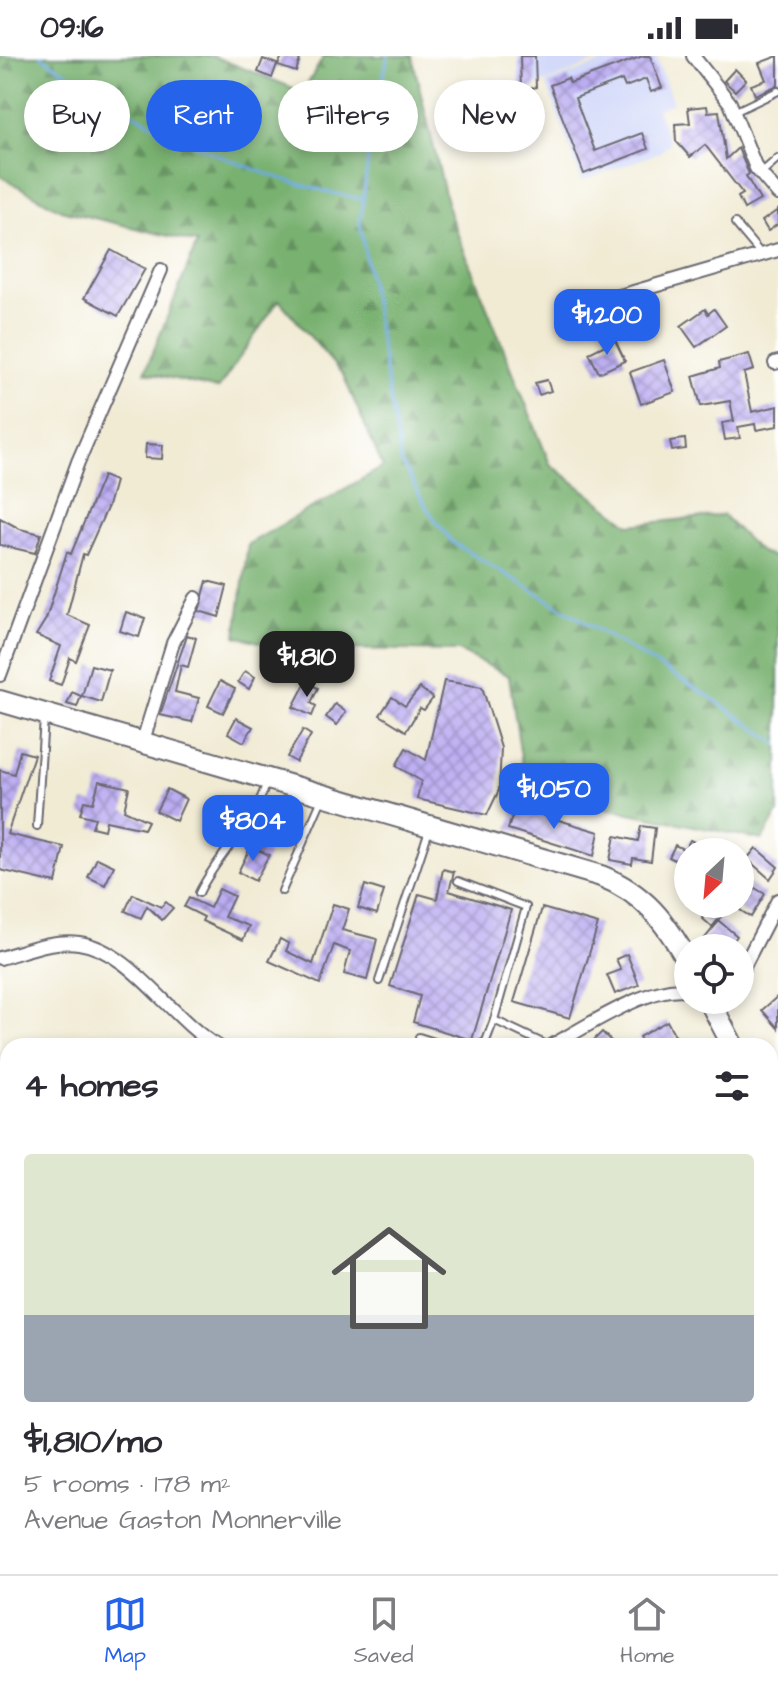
<!DOCTYPE html>
<meta charset="utf-8">
<style>
body{margin:0;font-family:"Architects Daughter",sans-serif;background:#f2f2f3;color:#2b2b33;height:100vh;display:flex;flex-direction:column;font-size:30px;white-space:nowrap}
*{box-sizing:border-box;margin:0}
p{font-size:26px;color:#7c7c81}
.icon{flex:none;width:44px;height:44px;fill:none;stroke:currentColor;stroke-width:2;stroke-linecap:round;stroke-linejoin:round}
.map{position:relative;flex:1;overflow:hidden}
.sheet{position:absolute;left:0px;top:982px;width:778px;height:536px;display:flex;flex-direction:column;background:#fff;border-radius:24px 24px 0 0;box-shadow:0 4px 12px #0003}
.sheet>*{flex:none}
.banner{position:absolute;left:24px;top:24px;width:730px;height:72px;display:flex;gap:16px}
.needle{width:52px;rotate:206deg}
.controls{position:absolute;left:674px;top:782px;display:grid;gap:16px}
.controls a{display:grid;place-items:center;width:80px;height:80px;border-radius:50%;background:#fff;box-shadow:0 4px 12px #0003;font-size:40px}
.price{position:absolute;translate:-50% -68px;padding:0 18px;border-radius:16px;background:#2563eb;color:#fff;font-size:26px;line-height:52px;filter:drop-shadow(0 2px 4px #0008)}
.price::after{content:'';position:absolute;left:50%;top:48px;width:24px;height:18px;margin-left:-12px;background:inherit;clip-path:polygon(0 0,100% 0,50% 100%)}
.price.active{background:#222;color:#fff}
ul{padding:0;list-style:none}
li{display:grid;align-content:center;gap:16px;height:424px;padding:0 24px}
li span{display:grid;place-items:center;height:248px;border-radius:8px;color:#555}
li>.icon{margin-inline-start:auto}
span .icon{width:144px;height:144px;fill:#fffc;stroke-width:1}
li b{font-size:34px}
h2{display:flex;justify-content:space-between;align-items:center;height:96px;padding:0 24px;font-size:34px}
.tag{padding:0 28px;border-radius:36px;background:#fff;box-shadow:0 4px 12px #0003;font-size:28px;line-height:72px}
.tag.active{background:#2563eb;color:#fff}
.status{display:flex;justify-content:space-between;align-items:center;height:56px;padding:0 40px;background:#fff;direction:ltr}
.status svg{height:22px;fill:currentColor}
.dock{display:flex;justify-content:space-around;align-items:center;height:112px;border-top:2px solid #e1e1e2;background:#fff;font-size:22px;color:#7c7c81}
.dock a{display:grid;justify-items:center;gap:4px}
.dock .active{color:#2563eb}
.map>svg:first-child{display:block}
</style>
<div class="status"><b>09:16</b><svg viewBox="0 0 49 12"><path d="M0 12V9h3v3zM5 12V6h3v6zM10 12V3h3v9zM15 12V0h3v12zM26 1h20v11H26zM47 4h2v5h-2z"/></svg></div>
<div class="map">
<svg width="778" height="1518" viewBox="0 0 778 1518">
<defs>
<pattern id="forest-firs" width="22" height="20" patternUnits="userSpaceOnUse" patternTransform="scale(2)"><rect width="22" height="20" fill="#78b170"/><path d="M5 1l3.5 6h-7zM16 11l3.5 6h-7z" fill="#62905d"/></pattern>
<pattern id="building-cross-hatch" width="8" height="8" patternUnits="userSpaceOnUse" patternTransform="scale(2)"><rect width="8" height="8" fill="#bcadf2"/><path d="M0 0l8 8M0 8l8-8" fill="none" stroke="#988cc5"/></pattern>
</defs>
<rect width="100%" height="100%" fill="#fff"/>
<filter id="ink" filterUnits="userSpaceOnUse"><feTurbulence type="fractalNoise" baseFrequency=".0125" numOctaves="2"/><feDisplacementMap in="SourceGraphic" scale="16" xChannelSelector="R" yChannelSelector="G"/><feConvolveMatrix kernelMatrix="1 2 1 2 8 2 1 2 1" color-interpolation-filters="sRGB"/></filter>
<filter id="wash" filterUnits="userSpaceOnUse"><feTurbulence type="fractalNoise" baseFrequency=".006" numOctaves="4" result="noise"/><feDisplacementMap in="SourceGraphic" scale="32" xChannelSelector="R" yChannelSelector="G"/><feGaussianBlur stdDeviation="1.8" result="paint"/><feColorMatrix in="noise" values="0 0 0 0 0 0 0 0 0 0 0 0 0 0 0 0 0 1.4 0 .05"/><feComposite in="paint" operator="in"/></filter>
<g filter="url(#wash)">
<rect width="100%" height="100%" fill="#f1ebd4"/>
<!-- built -->
<g fill="#d3d9f9">
<polygon points="518,0 597,0 598,5 518,37"/>
<polygon points="621,0 656,0 673,47 657,53 669,87 661,96 582,125 546,27"/>
</g>
<!-- forest -->
<polygon fill="url(#forest-firs)" stroke="#4d6a56" stroke-width="2" points="0,0 213,0 303,36 324,0 412,0 450,159 550,408 630,469 723,459 760,496 778,503 778,757 762,784 526,736 509,620 459,595 282,592 236,580 248,488 383,411 343,319 279,244 218,333 145,316 197,187 61,154 0,120"/>
<g fill="none" stroke-linecap="round" stroke-linejoin="round">
<!-- stream -->
<g stroke="#6eabe0" stroke-width="3">
<path d="M41 0C139 67 246 122 363 143"/>
<polyline points="388,0 372,71 360,168 401,406 428,454 452,486 707,639 778,688"/>
</g>
</g>
<g id="blocks">
<!-- building -->
<g fill="url(#building-cross-hatch)">
<polygon points="282,0 300,3 296,16 278,10"/>
<polygon points="520,0 535,0 536,31 521,36"/>
<polygon points="643,0 650,0 662,32 651,36 646,23 625,31 622,24 575,42 595,95 642,77 648,93 584,118 550,29 568,22 570,27"/>
<polygon points="778,0 778,29 755,39 751,29 766,24 759,7"/>
<polygon points="263,3 277,8 272,22 258,16"/>
<polygon points="735,13 746,24 735,35 724,25"/>
<polygon points="707,50 708,56 719,55 726,103 738,92 749,118 746,120 760,144 744,153 738,141 743,138 705,89 690,101 676,85 675,68 690,67 688,52"/>
<polygon points="778,154 778,168 768,175 762,165"/>
<polygon points="111,194 145,213 118,260 84,242"/>
<polygon points="705,253 708,258 714,253 726,270 696,291 681,270"/>
<polygon points="615,284 625,305 599,317 589,297"/>
<polygon points="749,298 754,314 744,317 752,356 778,350 778,370 756,374 755,368 738,371 740,382 725,384 722,367 734,365 730,345 701,350 693,320 720,312 719,306"/>
<polygon points="664,304 675,336 641,348 630,316"/>
<polygon points="547,324 551,335 539,339 535,327"/>
<polygon points="685,383 686,393 672,395 670,385"/>
<polygon points="146,388 163,389 162,403 145,402"/>
<polygon points="103,420 115,425 108,450 86,499 83,498 67,559 90,569 76,605 70,602 61,629 49,625 61,590 36,579 46,563 67,496 71,498"/>
<polygon points="0,462 20,473 41,478 35,497 0,489"/>
<polygon points="207,525 227,530 219,561 199,555"/>
<polygon points="126,556 145,562 139,581 120,575"/>
<polygon points="187,579 196,582 188,611 181,609 175,636 199,642 192,666 160,659"/>
<polygon points="91,609 110,614 101,646 82,640"/>
<polygon points="245,615 255,621 249,633 238,626"/>
<polygon points="220,625 235,633 223,657 208,650"/>
<polygon points="444,625 482,631 501,692 499,734 487,759 417,743 421,725 396,710 406,692 426,704"/>
<polygon points="306,626 318,632 311,647 316,650 312,660 293,651"/>
<polygon points="420,632 433,642 424,654 420,652 406,675 380,659 392,641 405,650"/>
<polygon points="72,636 81,640 77,651 67,648"/>
<polygon points="335,648 346,656 337,669 326,661"/>
<polygon points="236,662 253,671 244,686 228,677"/>
<polygon points="303,674 311,679 296,706 287,701"/>
<polygon points="20,695 34,699 7,778 64,791 56,827 0,814 0,714 14,718"/>
<polygon points="99,725 129,732 124,754 148,765 144,773 106,765 104,774 92,771 95,762 80,758 84,745 93,747"/>
<polygon points="167,733 186,743 176,765 156,755"/>
<polygon points="515,751 599,776 594,800 508,773"/>
<polygon points="641,770 655,772 651,805 633,802 632,808 610,804 615,780 638,785"/>
<polygon points="690,784 713,796 688,796 688,811 669,801 675,789 685,794"/>
<polygon points="251,790 269,799 255,825 238,816"/>
<polygon points="756,792 778,811 770,823 747,803"/>
<polygon points="97,802 114,810 105,829 88,821"/>
<polygon points="443,813 454,816 449,835 511,854 472,984 413,966 420,940 390,930 419,838 437,843"/>
<polygon points="740,823 765,838 751,861 740,854"/>
<polygon points="365,829 384,835 377,858 358,852"/>
<polygon points="219,833 234,840 224,861 249,870 243,884 202,865 204,861 184,851 189,842 210,852"/>
<polygon points="133,838 161,851 166,846 173,852 162,864 147,850 141,862 125,855"/>
<polygon points="333,848 349,853 342,874 377,883 367,924 344,918 350,895 334,889 320,928 269,905 280,883 289,888 286,895 313,908"/>
<polygon points="715,848 732,848 712,871 702,862"/>
<polygon points="542,852 598,868 570,962 514,946"/>
<polygon points="719,865 737,880 728,892 717,892 705,882"/>
<polygon points="627,898 639,929 615,938 607,919 621,914 616,903"/>
<polygon points="778,940 778,972 762,954"/>
<polygon points="667,965 681,990 644,990 639,981"/>
<polygon points="602,976 616,990 588,990"/>
</g>
</g>
</g>
<g filter="url(#ink)">
<use href="#blocks" fill-opacity="0" stroke="#6a6871" stroke-width="2"/>
<g fill="none" stroke-linecap="round" stroke-linejoin="round">
<defs>
<g id="lane">
<polyline points="734,56 778,35"/>
<polyline points="760,118 778,102"/>
<polyline points="735,167 761,198"/>
<polyline points="37,770 44,662"/>
<polyline points="458,825 526,851 494,964 549,990"/>
<polyline points="282,835 322,743"/>
<path d="M199 837C218 797 255 768 267 725"/>
<polyline points="379,925 429,774"/>
<polyline points="419,981 447,990"/>
<polyline points="478,990 486,985 494,964"/>
</g>
<g id="street">
<polyline points="693,0 730,47 756,112 778,138"/>
<polyline points="612,258 606,244 778,194"/>
<polyline points="775,307 778,306"/>
<polyline points="0,619 78,406 161,214"/>
<polyline points="142,688 173,587 196,542"/>
<path d="M0 902C25 895 53 883 79 887 131 894 171 963 217 990"/>
<polyline points="740,918 778,844"/>
<path d="M551 990C584 972 651 927 688 934"/>
<polyline points="0,1085 8,1086"/>
</g>
<g id="primary">
<path d="M0 645 601 820C644 837 666 866 688 906"/>
<polyline points="709,944 733,990"/>
<polyline points="770,1066 778,1083"/>
</g>
</defs>
<!-- lane casing -->
<use href="#lane" stroke="#6a6871" stroke-width="10"/>
<!-- street casing -->
<use href="#street" stroke="#6a6871" stroke-width="16"/>
<!-- primary casing -->
<use href="#primary" stroke="#6a6871" stroke-width="24"/>
<!-- path -->
<g stroke="#6a6871" stroke-width="2" stroke-dasharray="2 6" stroke-linecap="butt">
<polyline points="770,1098 778,1114"/>
<polyline points="770,1446 778,1441"/>
<polyline points="644,1518 658,1510"/>
</g>
<!-- lane -->
<use href="#lane" stroke="#fff" stroke-width="6"/>
<!-- street -->
<use href="#street" stroke="#fff" stroke-width="12"/>
<!-- primary -->
<use href="#primary" stroke="#fff" stroke-width="20"/>
</g>
</g>
</svg>
<div class="controls">
<a><svg class="needle" viewBox="-14 -14 28 28"><path d="M0-13l5 13h-10z" fill="#e53935"/><path d="M0 13l5-13h-10z" fill="#7c7c81"/></svg></a>
<a><svg class="icon" aria-label="locate" viewBox="0 0 24 24"><circle cx="12" cy="12" r="6"/><path d="M12 2v4M12 18v4M2 12h4M18 12h4"/></svg></a>
</div>
<b class="price" style="left:607px;top:301px">$1,200</b>
<b class="price active" style="left:307px;top:643px">$1,810</b>
<b class="price" style="left:554px;top:775px">$1,050</b>
<b class="price" style="left:253px;top:807px">$804</b>
<div class="banner">
<a class="tag">Buy</a>
<a class="tag active">Rent</a>
<a class="tag">Filters</a>
<a class="tag">New</a>
</div>
<section class="sheet">
<h2>4 homes<svg class="icon" aria-label="filters" viewBox="0 0 24 24"><path d="M4 7h16M4 17h16"/><circle cx="9" cy="7" r="2"/><circle cx="15" cy="17" r="2"/></svg></h2>
<ul>
<li><span style="background:linear-gradient(#dfe7d0 65%,#9aa5b1 0)"><svg class="icon" aria-label="home" viewBox="0 0 24 24"><path d="M3 11l9-7 9 7M6 9v11h12V9"/></svg></span><div><b>$1,810/mo</b><p>5 rooms · 178 m²</p><p>Avenue Gaston Monnerville</p></div></li>
</ul>
</section>
</div>
<nav class="dock">
<a class="active"><svg class="icon" aria-label="map" viewBox="0 0 24 24"><path d="M3 6l6-2 6 2 6-2v14l-6 2-6-2-6 2zM9 4v14M15 6v14"/></svg>Map</a>
<a><svg class="icon" aria-label="saved" viewBox="0 0 24 24"><path d="M7 4h10v16l-5-4-5 4z"/></svg>Saved</a>
<a><svg class="icon" aria-label="home" viewBox="0 0 24 24"><path d="M3 11l9-7 9 7M6 9v11h12V9"/></svg>Home</a>
</nav>
